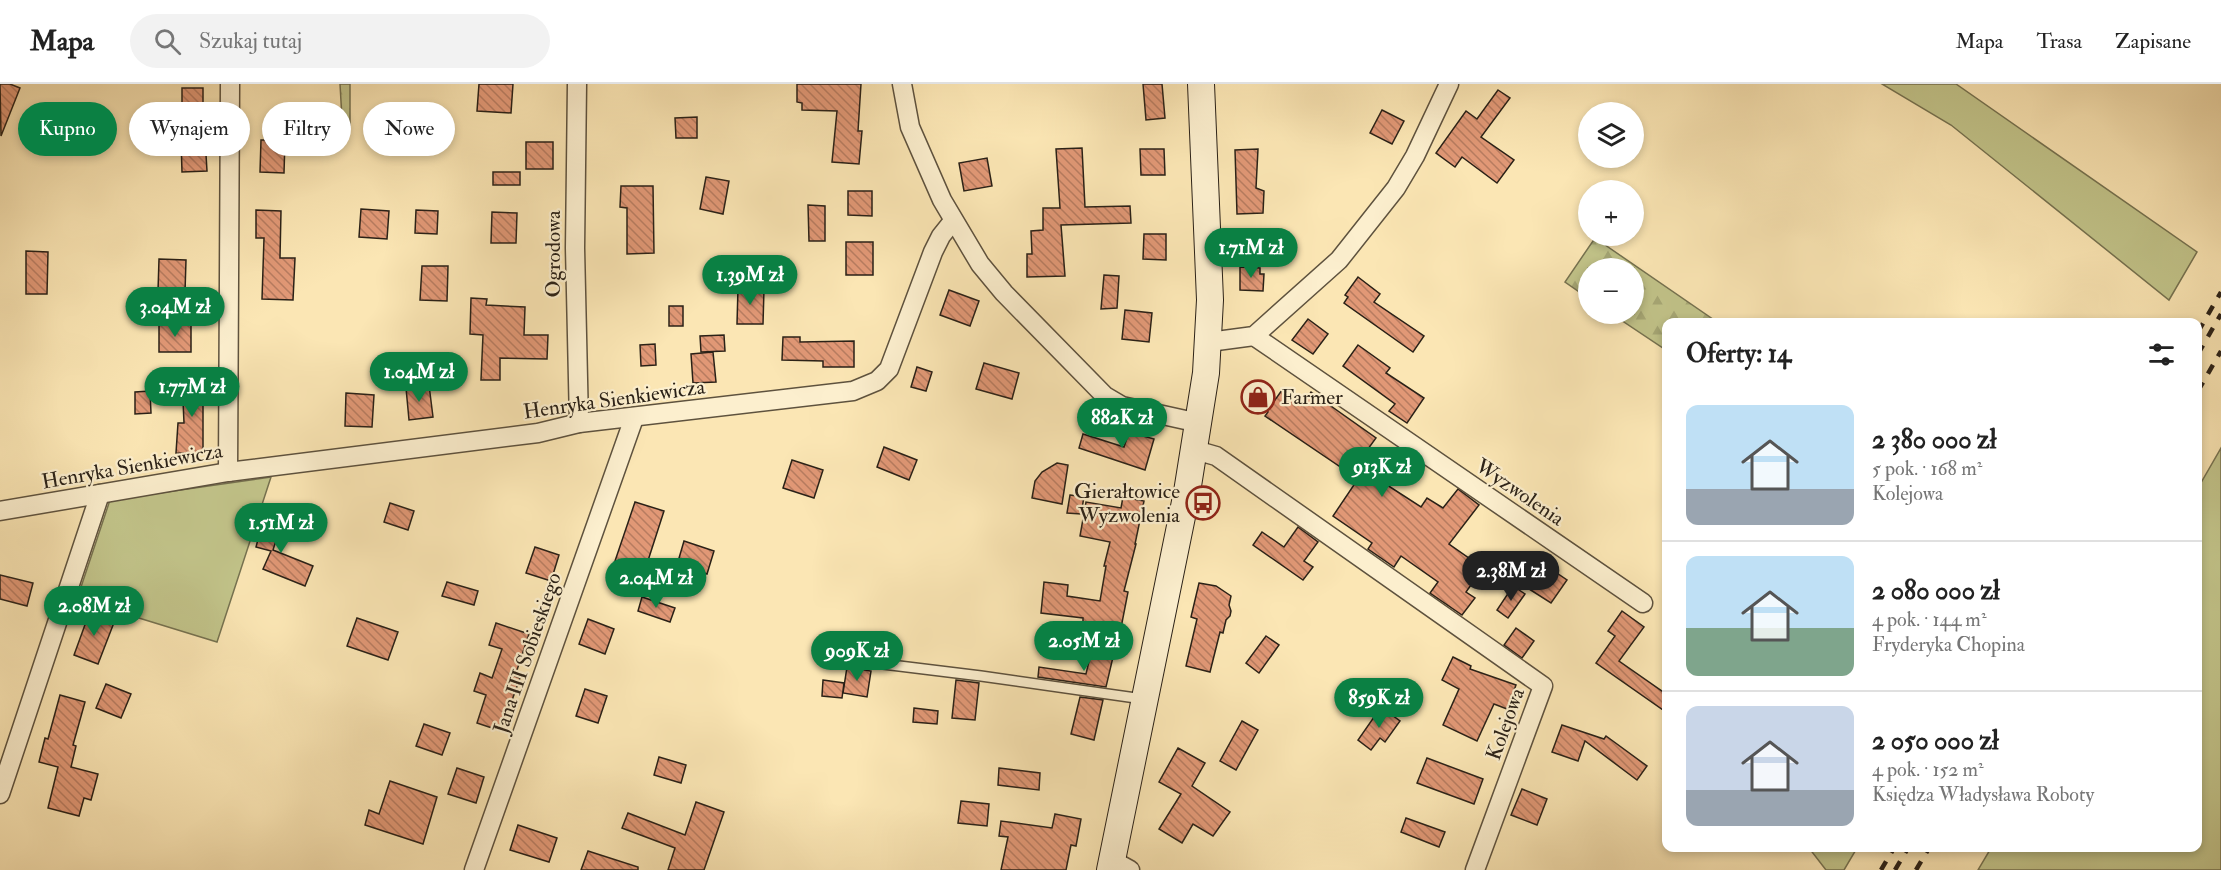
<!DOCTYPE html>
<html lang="pl">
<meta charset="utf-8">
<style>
body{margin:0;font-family:"IM FELL Double Pica",serif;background:#f2f2f2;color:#222;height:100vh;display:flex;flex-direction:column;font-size:22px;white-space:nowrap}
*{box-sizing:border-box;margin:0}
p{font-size:20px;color:#767676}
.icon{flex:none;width:33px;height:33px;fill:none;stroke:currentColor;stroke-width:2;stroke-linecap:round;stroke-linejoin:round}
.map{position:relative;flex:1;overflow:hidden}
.panel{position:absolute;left:1662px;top:234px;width:540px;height:534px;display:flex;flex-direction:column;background:#fff;border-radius:12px;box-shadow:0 3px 9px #0003}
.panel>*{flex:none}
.banner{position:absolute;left:18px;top:18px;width:570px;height:54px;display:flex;gap:12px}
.tools{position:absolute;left:1578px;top:18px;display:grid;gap:12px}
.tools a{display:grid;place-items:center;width:66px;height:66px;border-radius:50%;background:#fff;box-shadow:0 3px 9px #0003;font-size:30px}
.price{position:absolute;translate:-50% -51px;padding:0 14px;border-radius:21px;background:#0b8043;color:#fff;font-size:20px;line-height:39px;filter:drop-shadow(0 2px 3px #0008)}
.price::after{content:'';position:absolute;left:50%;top:36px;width:18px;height:14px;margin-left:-9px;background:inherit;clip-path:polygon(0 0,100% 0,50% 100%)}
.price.current{background:#222;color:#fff}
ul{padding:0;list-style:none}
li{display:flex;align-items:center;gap:18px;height:150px;padding:0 24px}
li+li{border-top:2px solid #e0e0e0}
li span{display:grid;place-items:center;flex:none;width:168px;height:120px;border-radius:12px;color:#555}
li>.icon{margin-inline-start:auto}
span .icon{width:72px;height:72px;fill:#fffc;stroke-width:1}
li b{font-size:26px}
h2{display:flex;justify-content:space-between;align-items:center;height:72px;padding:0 24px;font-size:26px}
.chip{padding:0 21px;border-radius:27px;background:#fff;box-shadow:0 3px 9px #0003;font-size:21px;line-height:54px}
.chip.current{background:#0b8043;color:#fff}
header{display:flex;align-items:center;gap:36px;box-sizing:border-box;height:84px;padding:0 30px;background:#fff;border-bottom:2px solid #e0e0e0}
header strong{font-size:28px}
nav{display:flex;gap:33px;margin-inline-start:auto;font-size:21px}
.search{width:420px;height:54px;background:#f2f2f2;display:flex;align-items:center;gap:15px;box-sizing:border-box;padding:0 21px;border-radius:33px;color:#767676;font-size:22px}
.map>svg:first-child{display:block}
</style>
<header>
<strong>Mapa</strong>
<div class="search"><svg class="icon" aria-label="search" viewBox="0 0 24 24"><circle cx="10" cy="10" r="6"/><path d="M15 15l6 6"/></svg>Szukaj tutaj</div>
<nav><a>Mapa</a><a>Trasa</a><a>Zapisane</a></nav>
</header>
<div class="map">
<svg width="2221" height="786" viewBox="0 0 2221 786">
<defs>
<pattern id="forest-firs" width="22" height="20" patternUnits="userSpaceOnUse" patternTransform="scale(1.5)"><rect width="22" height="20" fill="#c2c48a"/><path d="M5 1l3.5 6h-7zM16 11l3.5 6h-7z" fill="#a7a876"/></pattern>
<pattern id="building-back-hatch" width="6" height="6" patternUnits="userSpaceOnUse" patternTransform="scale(1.5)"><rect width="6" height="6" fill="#e19876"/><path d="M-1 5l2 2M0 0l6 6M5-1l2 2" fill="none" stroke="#b77c60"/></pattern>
</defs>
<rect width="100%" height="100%" fill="#fbe6b4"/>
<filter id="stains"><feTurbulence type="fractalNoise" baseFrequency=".00333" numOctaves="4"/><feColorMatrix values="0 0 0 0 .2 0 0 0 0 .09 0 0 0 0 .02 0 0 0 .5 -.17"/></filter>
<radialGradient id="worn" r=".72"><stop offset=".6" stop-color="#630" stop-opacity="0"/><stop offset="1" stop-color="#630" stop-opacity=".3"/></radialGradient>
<!-- green -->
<g fill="#c2c48a" stroke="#767250" stroke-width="1.5">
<polygon points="1882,0 1956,0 2197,168 2169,216 1951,41"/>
<polygon points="2221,364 2221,786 1978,786 1991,764 2198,764 2198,404"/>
<polygon points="271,393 217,558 77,515 110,416"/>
<polygon points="1809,764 1857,764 1844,786 1826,786"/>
</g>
<!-- forest -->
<g fill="url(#forest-firs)" stroke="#767250" stroke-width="1.5">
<polygon points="340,0 350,0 350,41 343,52"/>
<polygon points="1595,154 1717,238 1666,238 1666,266 1612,230 1634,230 1634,184 1588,184 1588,214 1565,198"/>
</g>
<!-- building -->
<g fill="url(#building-back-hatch)" stroke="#2a2117" stroke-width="1.5">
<polygon points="0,0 10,0 20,4 1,52"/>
<polygon points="479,0 513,0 511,29 477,27"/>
<polygon points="797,0 861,0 858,47 862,47 859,80 832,78 837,27 802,26 802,19 797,18"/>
<polygon points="1143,0 1162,0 1165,34 1146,36"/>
<polygon points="182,4 203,4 203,28 182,27"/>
<polygon points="1498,6 1510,14 1481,53 1514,76 1497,99 1462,73 1455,83 1436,69 1466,27 1477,35"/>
<polygon points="1382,26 1404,37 1392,60 1370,49"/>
<polygon points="697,33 697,54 676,54 675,34"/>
<polygon points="205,54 207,87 182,88 181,55"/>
<polygon points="261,56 285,56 284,89 260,88"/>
<rect x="526" y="58" width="27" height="27"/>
<polygon points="1082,64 1085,123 1130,122 1131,139 1061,141 1065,192 1027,193 1027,170 1032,170 1031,147 1043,146 1043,124 1060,124 1056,65"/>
<polygon points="1140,65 1164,65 1165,91 1141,91"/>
<polygon points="1258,65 1256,104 1264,107 1263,129 1237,130 1235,66"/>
<polygon points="987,74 992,102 964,107 959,79"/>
<rect x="493" y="88" width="27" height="13"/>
<polygon points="706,93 729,97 723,130 700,125"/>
<polygon points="621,102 653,102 654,169 627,170 627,124 620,123"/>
<polygon points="848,107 872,107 872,132 848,131"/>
<polygon points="808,121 825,122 825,157 809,157"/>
<polygon points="361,125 389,127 387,155 359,153"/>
<polygon points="256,126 281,127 280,174 295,174 293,216 262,215 264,154 256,154"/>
<polygon points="416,126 438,127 437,150 415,149"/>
<polygon points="492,128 517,129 516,159 491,159"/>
<polygon points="1144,150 1166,150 1166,176 1143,175"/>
<rect x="846" y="158" width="27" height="33"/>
<polygon points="26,167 48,168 47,210 26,210"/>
<polygon points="159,175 186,176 185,208 158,207"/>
<polygon points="422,182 448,182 447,217 420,216"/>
<polygon points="1240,183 1260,184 1260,190 1264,190 1263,207 1240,206"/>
<polygon points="1104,191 1119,192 1117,224 1101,225"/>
<polygon points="1358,193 1380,210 1374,218 1424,252 1413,268 1344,219 1348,213 1345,211"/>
<polygon points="738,204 764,205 763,240 737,240"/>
<polygon points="949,206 979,217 970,242 940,231"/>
<polygon points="471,214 487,215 486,221 525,223 524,251 548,251 547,275 500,274 500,296 481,296 483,251 470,250"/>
<rect x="669" y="222" width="14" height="20"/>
<polygon points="1125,226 1152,229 1149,258 1122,255"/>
<polygon points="1308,235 1328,250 1313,270 1292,256"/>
<rect x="159" y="240" width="32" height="28"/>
<polygon points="724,251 725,267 701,268 700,252"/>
<polygon points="783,253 800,253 800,258 854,257 854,283 823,283 823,277 782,276"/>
<polygon points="655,260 656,281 641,282 640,261"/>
<polygon points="1358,261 1390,284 1386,289 1424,314 1407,339 1389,327 1395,320 1343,282"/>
<polygon points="713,268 716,298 693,299 691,270"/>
<polygon points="379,276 399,276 399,296 378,296"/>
<polygon points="984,279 1019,289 1012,315 976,305"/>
<polygon points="917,283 932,288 926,307 911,303"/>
<polygon points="182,294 203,294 203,370 176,369 178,339 184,339"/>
<polygon points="429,301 433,333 409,336 406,304"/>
<polygon points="1254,301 1275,316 1282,306 1303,320 1311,308 1376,354 1365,369 1395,390 1387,401 1421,423 1427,414 1443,424 1458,405 1479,421 1449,460 1483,484 1466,508 1475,514 1462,531 1430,509 1438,498 1401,472 1394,483 1368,465 1372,459 1333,432 1358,395 1265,332 1268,328 1246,313"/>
<polygon points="150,307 151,329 135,330 135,308"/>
<polygon points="346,309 374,311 372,343 345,342"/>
<polygon points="1129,348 1154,355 1145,386 1079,364 1083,350 1124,363"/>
<polygon points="884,363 917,376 909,396 877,383"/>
<polygon points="792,376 823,386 814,414 783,404"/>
<polygon points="1057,379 1068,381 1062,420 1032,414 1035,397 1042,388"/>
<polygon points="1070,411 1084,413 1081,430 1067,429"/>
<polygon points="1123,413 1144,417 1135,460 1136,460 1124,507 1128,508 1121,544 1083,539 1083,534 1041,529 1044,498 1068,501 1067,512 1100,517 1106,482 1104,482 1110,458 1080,452 1086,418 1121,424"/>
<polygon points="635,418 664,427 644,489 614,480"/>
<polygon points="390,419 414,427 408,446 384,438"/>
<polygon points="265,429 283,434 273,466 313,482 305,502 263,485 271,467 256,463"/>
<polygon points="1298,443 1318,458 1304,477 1313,483 1303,496 1253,461 1262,448 1284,463"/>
<polygon points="684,457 714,467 707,490 677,481"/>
<polygon points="535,463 559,471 551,497 526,489"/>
<polygon points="1545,481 1567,496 1551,519 1529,505"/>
<polygon points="0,491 33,499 27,522 0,515"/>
<polygon points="447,498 478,507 474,521 442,512"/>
<polygon points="1199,499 1216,502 1231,512 1229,521 1231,527 1230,532 1226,536 1223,549 1220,548 1210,588 1186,582 1197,535 1191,533"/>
<polygon points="1513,502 1525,510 1508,534 1497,526"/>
<polygon points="642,513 675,524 670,538 638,527"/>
<polygon points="90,527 115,536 98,580 74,571"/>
<polygon points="1622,527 1644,543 1619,577 1666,610 1666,628 1596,579 1615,552 1608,547"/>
<polygon points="357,534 398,548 388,576 347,562"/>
<polygon points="588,535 614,545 605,570 579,560"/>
<polygon points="496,539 529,550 515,592 520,594 501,647 477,639 486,611 474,607 480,589 492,594 502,565 489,561"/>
<polygon points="1516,544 1534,557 1522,574 1504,561"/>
<polygon points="1266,552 1279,561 1259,589 1246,579"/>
<polygon points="1091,569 1113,573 1106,603 1038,593 1039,583 1086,590"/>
<polygon points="1453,573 1471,582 1470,585 1516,601 1507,625 1494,620 1477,657 1443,641 1459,605 1442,596"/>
<polygon points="847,583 871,587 867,613 843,609"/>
<polygon points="823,596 844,599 842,614 822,612"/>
<polygon points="956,596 979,599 975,636 952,634"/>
<polygon points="106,600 131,610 121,634 96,624"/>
<polygon points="585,605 607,612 598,639 576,632"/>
<polygon points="60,611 85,618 73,661 76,662 71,683 98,690 91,716 84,714 79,732 48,724 58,683 39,678 45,654 48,655"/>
<polygon points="1080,613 1103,616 1094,656 1071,650"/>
<polygon points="1381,623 1400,637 1385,658 1380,654 1371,666 1358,656"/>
<polygon points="914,624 938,627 937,640 913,638"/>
<polygon points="1242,637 1258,646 1236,686 1220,677"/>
<polygon points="424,640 450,649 442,671 416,662"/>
<polygon points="1562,641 1604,655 1606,652 1647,682 1637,696 1585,657 1578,677 1552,668"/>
<polygon points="1178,664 1205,679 1192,702 1230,728 1213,752 1193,740 1182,759 1159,745 1181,710 1159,698"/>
<polygon points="659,673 686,681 681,699 654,691"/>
<polygon points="1427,674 1483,695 1474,720 1417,699"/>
<polygon points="457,684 484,693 476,719 448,710"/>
<polygon points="999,684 1040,689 1039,706 998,701"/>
<polygon points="390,697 437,713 423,760 365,741 369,726 379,730"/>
<polygon points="1522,705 1547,715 1537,741 1511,731"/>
<polygon points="961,717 989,720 987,742 958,739"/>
<polygon points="696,718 724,728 704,786 668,786 675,764 622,744 628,729 685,751"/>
<polygon points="1055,730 1081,735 1076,762 1071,761 1066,786 1001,786 1008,753 999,752 1001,737 1052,744"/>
<polygon points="1406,734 1445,748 1439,763 1401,748"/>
<polygon points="518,741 557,754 549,778 510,766"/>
<polygon points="588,767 638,783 638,786 581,786"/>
</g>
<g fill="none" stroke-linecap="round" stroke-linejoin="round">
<defs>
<polyline id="service" points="842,575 981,592 1143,615"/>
<g id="minor">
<polyline points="577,0 575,164 579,339"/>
<polyline points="902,0 910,43 942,116 980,180 1004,209 1105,312 1122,322 1199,339"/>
<polyline points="1254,252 1643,519"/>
<polyline points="1209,258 1254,252 1339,176 1396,104 1415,72 1449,0"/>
<polyline points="1195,366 1216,372 1543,602 1475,786"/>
<polyline points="228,388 230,0"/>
<polyline points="0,427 228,388 538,349 579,339 853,307 877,297 889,285 933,168 941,152 953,137"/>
<polyline points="0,710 100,410"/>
<polyline points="1112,776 1130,786"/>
<polyline points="474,786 634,334"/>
</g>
<polyline id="secondary" points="1110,786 1187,408 1206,289 1210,216 1201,0"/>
</defs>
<!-- service casing -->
<use href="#service" stroke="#5e523e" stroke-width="12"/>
<!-- minor casing -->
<use href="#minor" stroke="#5e523e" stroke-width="21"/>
<!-- secondary casing -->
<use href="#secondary" stroke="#2a2117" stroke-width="28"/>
<!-- service -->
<use href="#service" stroke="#fcefce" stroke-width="9"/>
<!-- minor -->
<use href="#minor" stroke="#fcefce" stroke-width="18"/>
<!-- secondary -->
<use href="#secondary" stroke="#fcefce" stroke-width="26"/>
<!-- rail -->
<g stroke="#2a2117" stroke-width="4.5" stroke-dasharray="10 10" stroke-linecap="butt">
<polyline points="2198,248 2221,208"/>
<polyline points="2198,270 2221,230"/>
<polyline points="2198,307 2221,267"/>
<polyline points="1881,786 1894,764"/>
<polyline points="1895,786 1908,764"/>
<polyline points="1916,786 1929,764"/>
</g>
</g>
<!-- icons -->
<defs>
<symbol id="shop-ring" viewBox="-11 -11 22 22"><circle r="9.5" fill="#fcefce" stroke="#8f2418" stroke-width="1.5"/><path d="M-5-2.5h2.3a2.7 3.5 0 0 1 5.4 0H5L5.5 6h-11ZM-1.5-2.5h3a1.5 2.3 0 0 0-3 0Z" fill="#8f2418"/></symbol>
<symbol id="bus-ring" viewBox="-11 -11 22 22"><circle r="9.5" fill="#fcefce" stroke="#8f2418" stroke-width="1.5"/><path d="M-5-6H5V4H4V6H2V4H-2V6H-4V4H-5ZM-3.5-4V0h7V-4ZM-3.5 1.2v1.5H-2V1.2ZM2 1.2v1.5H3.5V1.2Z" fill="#8f2418"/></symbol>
</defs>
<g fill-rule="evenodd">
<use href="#shop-ring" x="1239" y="294" width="38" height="38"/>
<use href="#bus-ring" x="1184" y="400" width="38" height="38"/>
</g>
<g text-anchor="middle" stroke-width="4.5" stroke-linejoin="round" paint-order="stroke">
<!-- street labels -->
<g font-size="21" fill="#2a2117" stroke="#fcefce">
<text transform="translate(553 170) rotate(-90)" y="7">Ogrodowa</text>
<text transform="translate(614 315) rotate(-8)" y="7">Henryka Sienkiewicza</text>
<text transform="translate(132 382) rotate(-10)" y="7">Henryka Sienkiewicza</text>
<text transform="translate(1520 408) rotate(34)" y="7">Wyzwolenia</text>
<text transform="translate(527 569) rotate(-71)" y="7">Jana III Sobieskiego</text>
<text transform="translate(1505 640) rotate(-70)" y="7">Kolejowa</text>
</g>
<!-- poi labels -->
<g font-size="21" fill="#2a2117" stroke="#fcefce" text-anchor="start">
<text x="1281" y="320">Farmer</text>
<text x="1180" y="414" text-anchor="end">Gierałtowice<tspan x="1180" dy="24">Wyzwolenia</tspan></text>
</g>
</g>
<rect width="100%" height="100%" filter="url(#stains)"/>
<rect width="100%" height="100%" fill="url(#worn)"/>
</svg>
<div class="tools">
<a><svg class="icon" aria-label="layers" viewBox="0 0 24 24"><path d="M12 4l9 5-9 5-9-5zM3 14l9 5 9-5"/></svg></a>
<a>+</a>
<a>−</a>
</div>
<b class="price" style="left:1251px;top:195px">1.71M zł</b>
<b class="price" style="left:750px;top:222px">1.39M zł</b>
<b class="price" style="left:175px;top:254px">3.04M zł</b>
<b class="price" style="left:419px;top:319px">1.04M zł</b>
<b class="price" style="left:192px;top:334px">1.77M zł</b>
<b class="price" style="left:1122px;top:365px">882K zł</b>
<b class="price" style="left:1382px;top:414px">913K zł</b>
<b class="price" style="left:281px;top:470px">1.51M zł</b>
<b class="price current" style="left:1511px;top:518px">2.38M zł</b>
<b class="price" style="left:656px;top:525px">2.04M zł</b>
<b class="price" style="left:94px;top:553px">2.08M zł</b>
<b class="price" style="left:1084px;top:588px">2.05M zł</b>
<b class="price" style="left:857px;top:598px">909K zł</b>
<b class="price" style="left:1379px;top:645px">859K zł</b>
<div class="banner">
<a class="chip current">Kupno</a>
<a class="chip">Wynajem</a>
<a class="chip">Filtry</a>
<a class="chip">Nowe</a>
</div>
<section class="panel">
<h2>Oferty: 14<svg class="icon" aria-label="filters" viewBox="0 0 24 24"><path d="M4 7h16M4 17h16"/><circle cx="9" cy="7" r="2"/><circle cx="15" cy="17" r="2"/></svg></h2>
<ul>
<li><span style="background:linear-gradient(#bfe0f5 70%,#9aa5b1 0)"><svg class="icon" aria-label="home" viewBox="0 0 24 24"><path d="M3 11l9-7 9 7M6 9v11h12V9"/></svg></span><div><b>2 380 000 zł</b><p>5 pok. · 168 m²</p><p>Kolejowa</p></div></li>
<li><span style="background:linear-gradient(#bfe0f5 60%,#7fa58c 0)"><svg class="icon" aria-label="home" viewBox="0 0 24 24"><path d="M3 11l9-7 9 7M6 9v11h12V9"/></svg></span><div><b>2 080 000 zł</b><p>4 pok. · 144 m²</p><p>Fryderyka Chopina</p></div></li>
<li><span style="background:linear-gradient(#c9d6e8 70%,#9aa5b1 0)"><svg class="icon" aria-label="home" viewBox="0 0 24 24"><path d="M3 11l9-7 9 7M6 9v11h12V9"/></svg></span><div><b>2 050 000 zł</b><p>4 pok. · 152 m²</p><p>Księdza Władysława Roboty</p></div></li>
</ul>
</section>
</div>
